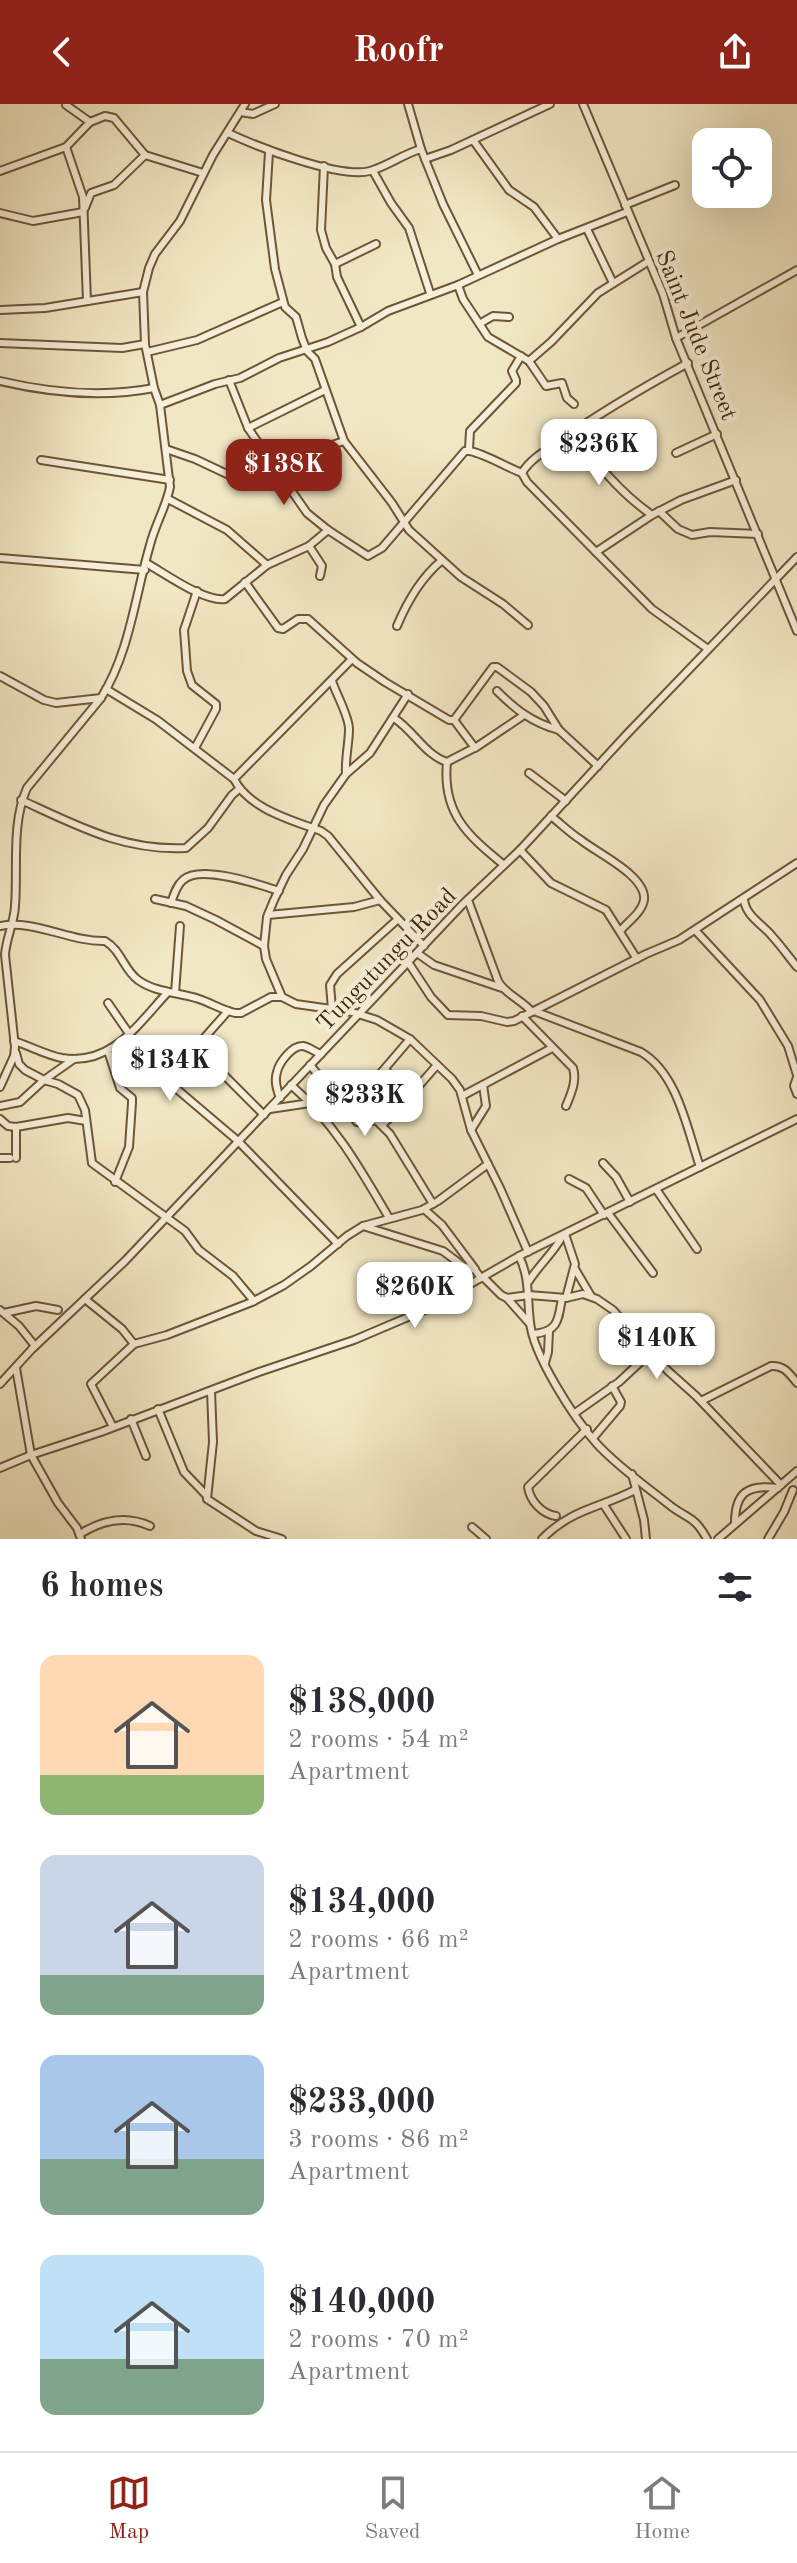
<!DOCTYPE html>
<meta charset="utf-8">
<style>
body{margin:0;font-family:"Old Standard TT",serif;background:#f7f7f7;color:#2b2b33;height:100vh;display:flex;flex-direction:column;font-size:30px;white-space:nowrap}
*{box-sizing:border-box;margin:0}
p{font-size:26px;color:#7c7c81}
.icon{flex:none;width:44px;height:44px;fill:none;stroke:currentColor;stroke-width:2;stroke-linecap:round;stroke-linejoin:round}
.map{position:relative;height:1435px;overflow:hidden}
.details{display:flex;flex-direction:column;background:#fff;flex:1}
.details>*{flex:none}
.tools{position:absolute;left:692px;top:24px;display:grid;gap:16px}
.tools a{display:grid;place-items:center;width:80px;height:80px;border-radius:16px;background:#fff;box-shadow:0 8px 32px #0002;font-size:40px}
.price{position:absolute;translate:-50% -68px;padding:0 18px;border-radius:16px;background:#fff;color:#222;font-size:26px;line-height:52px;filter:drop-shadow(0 2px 4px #0008)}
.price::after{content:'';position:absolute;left:50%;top:48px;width:24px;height:18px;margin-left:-12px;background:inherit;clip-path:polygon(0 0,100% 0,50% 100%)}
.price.on{background:#8f2418;color:#fff}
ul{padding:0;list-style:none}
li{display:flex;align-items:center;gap:24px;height:200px;padding:0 40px}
li span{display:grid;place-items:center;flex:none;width:224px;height:160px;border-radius:16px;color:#555}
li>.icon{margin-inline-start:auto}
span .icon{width:96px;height:96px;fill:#fffc;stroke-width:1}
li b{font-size:34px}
h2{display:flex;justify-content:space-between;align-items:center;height:96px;padding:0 40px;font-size:34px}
header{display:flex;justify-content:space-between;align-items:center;height:104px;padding:0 40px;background:#8f2418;color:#fff;font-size:36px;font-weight:700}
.tabs{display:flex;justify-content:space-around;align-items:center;height:112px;border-top:2px solid #e1e1e2;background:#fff;font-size:22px;color:#7c7c81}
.tabs a{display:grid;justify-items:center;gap:4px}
.tabs .on{color:#8f2418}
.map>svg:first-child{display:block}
</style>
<header><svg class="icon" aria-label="back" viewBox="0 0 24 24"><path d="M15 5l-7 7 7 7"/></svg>Roofr<svg class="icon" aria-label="share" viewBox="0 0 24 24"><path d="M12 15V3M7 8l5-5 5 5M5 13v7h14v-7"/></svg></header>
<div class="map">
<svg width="797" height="1435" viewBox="0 0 797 1435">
<rect width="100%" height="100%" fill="#f2e7c4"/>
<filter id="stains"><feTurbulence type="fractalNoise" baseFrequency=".0025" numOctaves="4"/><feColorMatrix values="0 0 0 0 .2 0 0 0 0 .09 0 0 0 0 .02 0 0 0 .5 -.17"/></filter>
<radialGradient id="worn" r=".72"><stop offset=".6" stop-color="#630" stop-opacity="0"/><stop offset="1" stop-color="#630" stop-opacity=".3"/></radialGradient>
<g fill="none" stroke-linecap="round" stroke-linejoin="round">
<defs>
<g id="minor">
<polyline points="408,0 421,45 443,100 478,171"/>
<polyline points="583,0 663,190 676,234 797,527"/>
<polyline points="66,1 90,18"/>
<polyline points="241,8 253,10 275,0"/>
<path d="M228 29C258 43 340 75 370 67 388 62 403 50 421 45"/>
<polyline points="473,36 509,86 534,103 558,135"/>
<polyline points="66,43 83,93 87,197"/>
<polyline points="269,48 266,96 275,165 285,203 296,213 302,234 307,247 315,255 344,337 392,399 409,426 461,473 503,500 528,521"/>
<polyline points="425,55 451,46 550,0"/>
<polyline points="324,62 321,126 326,144 335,160 337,173 361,223"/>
<polyline points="0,67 66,43 90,18 105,12 114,14 145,51 203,69"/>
<polyline points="373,67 391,99 409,124 430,189"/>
<polyline points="625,101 675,81"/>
<polyline points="85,104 91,89 114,81 145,51"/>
<polyline points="0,109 33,117 83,108"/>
<polyline points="587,125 613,179"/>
<polyline points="335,160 376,140"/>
<polyline points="458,181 463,195 488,233 529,257 546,282 562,279 567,294 574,300"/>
<polyline points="0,206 45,204 143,188"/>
<polyline points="481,219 493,212 509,213"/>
<polyline points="676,234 797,166"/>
<polyline points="0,239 122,244 145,240"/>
<polyline points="147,248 197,236 283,198"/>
<polyline points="529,257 551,238 598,189 649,157"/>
<path d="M688 259C644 283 601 308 560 337 548 345 530 355 522 369L527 378 652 505 708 545"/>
<path d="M229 276 248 324 307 409 328 426 368 452 382 444 465 347C476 345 508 364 522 369"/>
<path d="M0 277C51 289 102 294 154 284"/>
<polyline points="160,301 215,280 240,274 279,254 328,238 361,223 388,207 458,181 558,135 627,108"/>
<polyline points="248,324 325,286"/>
<path d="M573 327C595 358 620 389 652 411"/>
<polyline points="166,345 195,355 246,379 317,346 344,337"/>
<polyline points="469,345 470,327 516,279 516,276 512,267 521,252"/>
<polyline points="676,349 717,330"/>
<polyline points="41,356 170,376"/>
<polyline points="168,395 227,426 267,461"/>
<polyline points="659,407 678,425 692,431 710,428 758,430"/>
<polyline points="309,442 322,462 320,472"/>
<polyline points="596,448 652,411 681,396 736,376"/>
<polyline points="0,454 145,466"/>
<path d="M146 459C166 470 204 498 225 495L267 461 309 442 328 426"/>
<polyline points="245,478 278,524 283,525 298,515 308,515 357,559 385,578 449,616 454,616 493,563 497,563 531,588 544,602 559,626 598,662"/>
<path d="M397 522C407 498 421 474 441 457"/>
<path d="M0 572 44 596 56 599 101 594C130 548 135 492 150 441 155 421 166 403 170 383L160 301 154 284 145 240 143 188 149 164 155 150 180 117 213 51 245 0"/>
<path d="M332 577C336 590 349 612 349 625 349 639 345 654 346 669"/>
<path d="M106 585 157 616 234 675C249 705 292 716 321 727L328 732 380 796 424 842"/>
<path d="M497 587C516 606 533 619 559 626"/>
<path d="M394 614C414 627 425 651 447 658L478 642 524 611"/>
<polyline points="454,616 475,644"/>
<polyline points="195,644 216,605 216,600 192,581 187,567 184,526 197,487"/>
<path d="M447 658C442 709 467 731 504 761"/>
<polyline points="529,669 566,697"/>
<polyline points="234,675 352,555"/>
<path d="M21 696C78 722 123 747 186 744L208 724 232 691 239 685"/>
<path d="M551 712C561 720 570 729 581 736 597 749 647 772 644 796 642 808 629 817 621 826"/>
<polyline points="520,746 551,779 606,806 637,855"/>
<polyline points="155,795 186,802 216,816 264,842"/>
<path d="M468 796 498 877C505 890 522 896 532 908"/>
<path d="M744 796C746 812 762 820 772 832 781 842 789 853 797 863"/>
<path d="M171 799C174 791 176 782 183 776 200 760 258 780 279 787"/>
<polyline points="268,811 354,803 380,796"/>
<path d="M0 822C34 815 70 838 105 837 121 846 124 866 138 876 156 889 179 888 199 895 211 899 222 906 235 909H241L271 893H282L296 900 352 908 377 916 410 935 452 975 460 986 471 1026 500 1084 528 1148"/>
<polyline points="695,826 760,896 788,942 797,971"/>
<polyline points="417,849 434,861 502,884"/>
<polyline points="408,858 431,893 448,911 481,912 507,918 514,917 646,850 679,836 797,759"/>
<polyline points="175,889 180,822"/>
<polyline points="282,893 266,855 264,842 267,813 274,796 286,771 303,745 324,701 346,670 370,649 408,590"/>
<polyline points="108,899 130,931"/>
<polyline points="332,905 330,881 337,870 398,815"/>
<path d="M534 907 641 948C678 970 687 1025 700 1063"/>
<path d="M522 912 573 964C577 977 571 990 566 1002"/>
<polyline points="128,933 172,981 238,1037 338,1140"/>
<path d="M14 937C30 942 46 951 62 954 112 962 138 920 168 888"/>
<polyline points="194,945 210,957 264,1011"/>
<polyline points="108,947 120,984 132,994 132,999 129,1043 115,1078"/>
<polyline points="16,949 19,960 25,966 44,976 58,980 78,991 85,1006 92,1059 185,1127 199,1146 233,1172 254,1197"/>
<polyline points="310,961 357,1018 364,1019 376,1016 390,1030 433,1100"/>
<polyline points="386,965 400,1004"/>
<polyline points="797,973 794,982 797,990"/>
<polyline points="167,976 228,907"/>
<path d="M291 981C334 1018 361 1066 389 1114"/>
<path d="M0 983 14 952 15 943 5 851C6 834 14 820 15 802 18 764 11 720 27 684L101 594"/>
<polyline points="462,992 552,944"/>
<path d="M280 994C277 986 274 977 277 968 279 959 292 941 303 942 309 943 315 948 321 950"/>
<polyline points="339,997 374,977 410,935"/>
<polyline points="0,1002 20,998 44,976 74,955"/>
<polyline points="270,1005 310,999"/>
<polyline points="0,1015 8,1022 16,1023 68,1014 86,1017"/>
<polyline points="382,1021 395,1009 437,961"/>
<polyline points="16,1023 16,1054"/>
<polyline points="471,1026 486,1002 483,981"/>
<polyline points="0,1054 10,1054"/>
<polyline points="603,1059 616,1073 630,1098"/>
<polyline points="569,1075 586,1084 604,1111"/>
<polyline points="656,1085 697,1145"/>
<polyline points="424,1105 442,1121 475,1165"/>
<polyline points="608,1109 653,1169"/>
<polyline points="363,1122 443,1147 463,1162 475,1166 481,1174"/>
<polyline points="565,1130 575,1160 566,1194"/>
<path d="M519 1152C530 1174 527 1194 530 1218 533 1251 574 1314 597 1340 618 1363 647 1383 672 1403 690 1416 695 1413 707 1435"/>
<polyline points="575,1165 591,1192"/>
<polyline points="483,1173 501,1191 507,1194 529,1191 566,1194 583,1190 597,1195 613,1206 667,1266 696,1292 781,1381"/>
<path d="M529 1177C538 1162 557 1145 562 1132"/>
<polyline points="507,1194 530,1220"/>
<polyline points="85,1195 122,1225 134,1240"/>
<polyline points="0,1206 19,1222 35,1242"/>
<polyline points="4,1209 36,1202 58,1206"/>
<path d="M534 1230C559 1227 558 1216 562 1194"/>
<polyline points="545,1259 548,1248 549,1227"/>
<polyline points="16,1264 31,1351 58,1399 77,1424 81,1435"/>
<polyline points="0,1280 32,1245 125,1157 462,801 520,746 627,630 797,453"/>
<polyline points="211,1287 213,1338 207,1395 256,1427 282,1435"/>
<path d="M701 1297 771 1262C784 1261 789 1269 797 1279"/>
<polyline points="158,1305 184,1368 207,1392"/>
<polyline points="575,1309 619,1278 651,1248"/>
<polyline points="131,1315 146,1352"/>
<polyline points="113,1323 91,1280 134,1240 167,1231 252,1198 284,1181 311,1162 347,1132 363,1122 422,1106 438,1097 488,1060"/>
<polyline points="593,1334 620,1302 621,1298 612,1282"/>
<polyline points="0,1364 31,1351 101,1328 259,1268 354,1236 427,1205 519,1152 797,1015"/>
<polyline points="632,1370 644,1416 646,1435"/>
<polyline points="604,1401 626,1435"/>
<path d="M556 1412C542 1410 530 1397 528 1383L587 1325"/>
<path d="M735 1419C735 1389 747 1380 778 1384"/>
<polyline points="472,1423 486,1435"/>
<path d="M80 1430C102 1416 126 1411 150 1422"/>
<path d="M542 1435C571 1405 600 1404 635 1386"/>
<polyline points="718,1435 797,1367"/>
<polyline points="768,1435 784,1408 793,1386"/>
</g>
</defs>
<!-- minor casing -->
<use href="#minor" stroke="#6d5638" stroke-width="10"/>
<!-- minor -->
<use href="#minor" stroke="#f7efd9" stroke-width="6"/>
</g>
<g text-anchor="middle" stroke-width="8" stroke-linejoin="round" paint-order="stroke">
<!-- street labels -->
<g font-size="24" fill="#41260a" stroke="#f7efd9">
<text transform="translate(697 231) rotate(68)" y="8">Saint Jude Street</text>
<text transform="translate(386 855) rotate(-46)" y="8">Tungutungu Road</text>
</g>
</g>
<rect width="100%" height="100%" filter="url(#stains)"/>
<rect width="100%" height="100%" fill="url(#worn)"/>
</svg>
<div class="tools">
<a><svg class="icon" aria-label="locate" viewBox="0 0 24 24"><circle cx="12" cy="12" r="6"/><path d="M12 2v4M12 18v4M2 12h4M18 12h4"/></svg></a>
</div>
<b class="price" style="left:599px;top:383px">$236K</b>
<b class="price on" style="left:284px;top:403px">$138K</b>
<b class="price" style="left:170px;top:999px">$134K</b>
<b class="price" style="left:365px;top:1034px">$233K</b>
<b class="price" style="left:415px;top:1226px">$260K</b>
<b class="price" style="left:657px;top:1277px">$140K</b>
</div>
<section class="details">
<h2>6 homes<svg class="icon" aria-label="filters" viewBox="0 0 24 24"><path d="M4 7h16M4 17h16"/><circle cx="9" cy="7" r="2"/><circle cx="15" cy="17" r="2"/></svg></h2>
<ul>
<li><span style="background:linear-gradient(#ffd9b3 75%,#8fb573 0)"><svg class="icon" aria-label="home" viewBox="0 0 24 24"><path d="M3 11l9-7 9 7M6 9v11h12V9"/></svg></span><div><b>$138,000</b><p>2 rooms · 54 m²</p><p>Apartment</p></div></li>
<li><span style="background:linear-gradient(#c9d6e8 75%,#7fa58c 0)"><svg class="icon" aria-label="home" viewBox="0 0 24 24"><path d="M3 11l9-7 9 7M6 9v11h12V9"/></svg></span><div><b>$134,000</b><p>2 rooms · 66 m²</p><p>Apartment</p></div></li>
<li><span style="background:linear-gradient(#a9c7e8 65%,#7fa58c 0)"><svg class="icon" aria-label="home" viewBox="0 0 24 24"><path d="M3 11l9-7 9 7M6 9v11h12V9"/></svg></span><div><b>$233,000</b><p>3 rooms · 86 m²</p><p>Apartment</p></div></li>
<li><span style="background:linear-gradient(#bfe0f5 65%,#7fa58c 0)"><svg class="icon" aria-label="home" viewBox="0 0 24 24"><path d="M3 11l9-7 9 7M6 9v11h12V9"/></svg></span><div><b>$140,000</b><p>2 rooms · 70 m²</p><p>Apartment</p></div></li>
</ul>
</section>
<nav class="tabs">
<a class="on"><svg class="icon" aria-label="map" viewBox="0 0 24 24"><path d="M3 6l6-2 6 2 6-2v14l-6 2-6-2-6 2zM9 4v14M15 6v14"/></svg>Map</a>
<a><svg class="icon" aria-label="saved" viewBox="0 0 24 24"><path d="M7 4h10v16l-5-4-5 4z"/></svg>Saved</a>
<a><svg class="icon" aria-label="home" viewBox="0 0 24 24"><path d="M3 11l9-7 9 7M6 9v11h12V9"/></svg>Home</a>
</nav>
